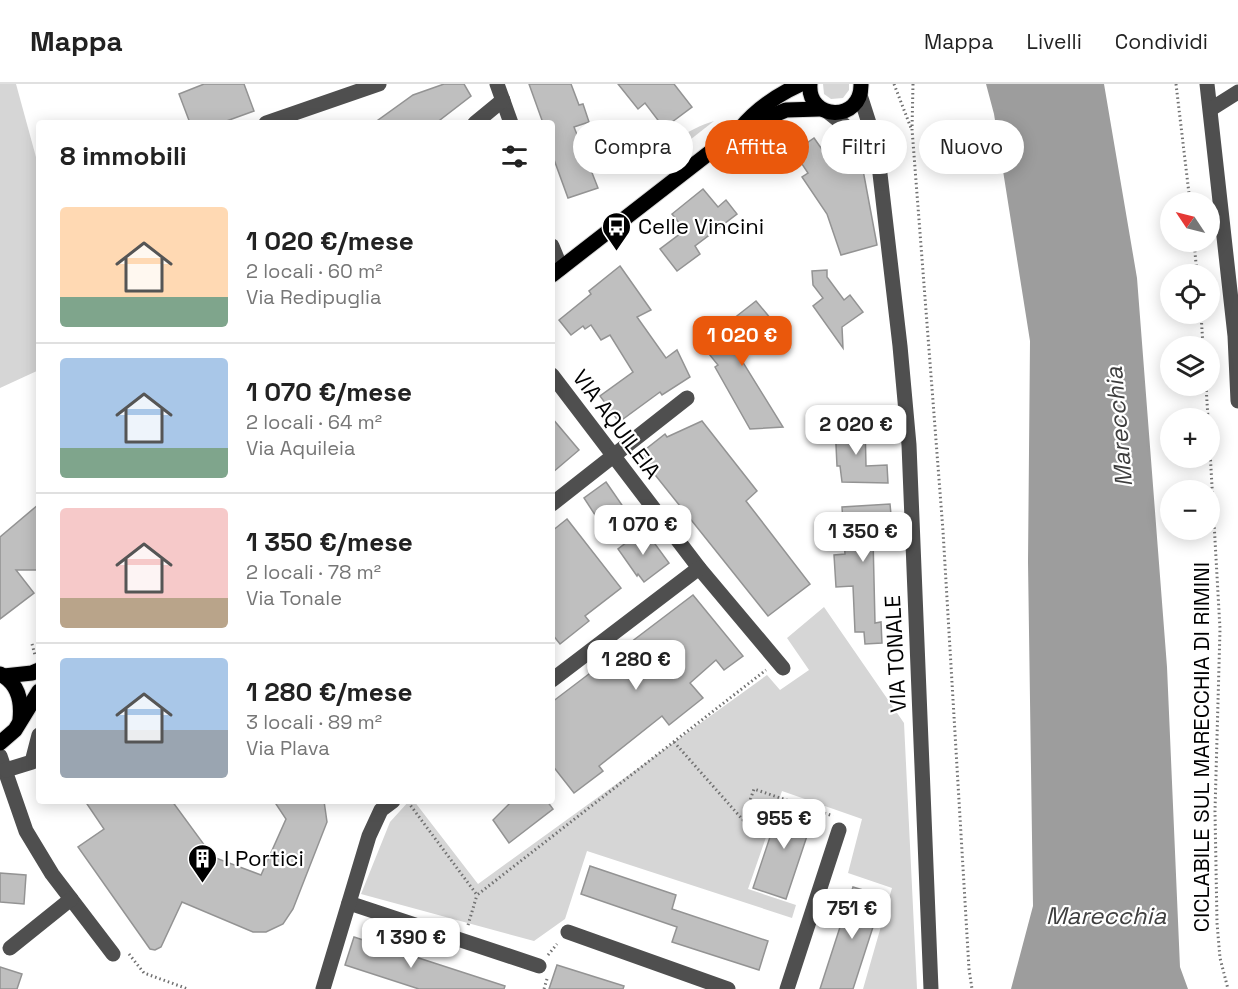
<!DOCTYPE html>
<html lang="it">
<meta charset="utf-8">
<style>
body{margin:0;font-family:"Space Grotesk",sans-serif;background:#f2f2f2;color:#222;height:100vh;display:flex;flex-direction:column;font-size:22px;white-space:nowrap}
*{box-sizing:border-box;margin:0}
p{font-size:20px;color:#767676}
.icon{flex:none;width:33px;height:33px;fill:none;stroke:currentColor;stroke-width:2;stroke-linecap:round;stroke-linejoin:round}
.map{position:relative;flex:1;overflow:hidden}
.details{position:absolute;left:36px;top:36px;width:519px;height:684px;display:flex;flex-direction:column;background:#fff;border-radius:6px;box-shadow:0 3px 15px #0003}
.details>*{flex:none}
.banner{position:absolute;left:573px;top:36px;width:570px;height:54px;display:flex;gap:12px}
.needle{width:39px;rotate:305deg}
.tools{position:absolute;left:1160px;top:108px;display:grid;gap:12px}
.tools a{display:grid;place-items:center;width:60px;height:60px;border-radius:50%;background:#fff;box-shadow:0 3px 15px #0003;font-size:30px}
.price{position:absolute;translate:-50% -51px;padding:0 14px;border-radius:12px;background:#fff;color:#222;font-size:20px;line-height:39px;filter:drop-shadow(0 2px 3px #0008)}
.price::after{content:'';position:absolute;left:50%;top:36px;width:18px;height:14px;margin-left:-9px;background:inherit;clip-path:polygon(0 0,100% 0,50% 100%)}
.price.active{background:#ea580c;color:#fff}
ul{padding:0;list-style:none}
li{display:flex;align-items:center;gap:18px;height:150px;padding:0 24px}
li+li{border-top:2px solid #e0e0e0}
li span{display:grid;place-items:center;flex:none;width:168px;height:120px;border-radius:6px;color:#555}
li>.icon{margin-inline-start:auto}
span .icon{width:72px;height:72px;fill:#fffc;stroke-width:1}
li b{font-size:26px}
h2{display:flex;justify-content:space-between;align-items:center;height:72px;padding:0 24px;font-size:26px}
.tag{padding:0 21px;border-radius:27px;background:#fff;box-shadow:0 3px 15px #0003;font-size:21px;line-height:54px}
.tag.active{background:#ea580c;color:#fff}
header{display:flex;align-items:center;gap:36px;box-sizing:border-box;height:84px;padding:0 30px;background:#fff;border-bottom:2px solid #e0e0e0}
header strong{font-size:28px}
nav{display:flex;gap:33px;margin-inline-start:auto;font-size:21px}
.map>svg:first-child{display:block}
</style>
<header>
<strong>Mappa</strong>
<nav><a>Mappa</a><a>Livelli</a><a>Condividi</a></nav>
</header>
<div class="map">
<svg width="1238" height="905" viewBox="0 0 1238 905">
<rect width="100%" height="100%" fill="#fff"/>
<!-- green -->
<g fill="#d6d6d6">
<polygon points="0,0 16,0 39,84 39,286 0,304"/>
<polygon points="823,0 849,0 849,6 843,14 831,15 824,10"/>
<path d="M714 37 653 85C667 59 686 46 714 37Z"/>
<polygon points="824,523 904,639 917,905 863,905 892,804 848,789 862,735 782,707 748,805 796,821 792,834 587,767 565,835 534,857 361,810 390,738 409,717 414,717 478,800 767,591 780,606 809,586 787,554"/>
</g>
<!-- water -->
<polygon fill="#9d9d9d" points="986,0 1104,0 1137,194 1167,583 1180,883 1188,905 1011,905 1033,822 1028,478 1030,257 994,30"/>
<!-- building -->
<g fill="#bfbfbf" stroke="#939393" stroke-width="1.5">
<polygon points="204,0 244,0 254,27 221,39 190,39 179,10"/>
<polygon points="444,0 464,0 471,12 436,39 374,39 413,11"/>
<polygon points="529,0 571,0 579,21 583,20 589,38 574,43 598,104 568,114 552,70 552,39 543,39"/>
<polygon points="618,0 674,0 692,23 664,44 645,19 638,25"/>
<polygon points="814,54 828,74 836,69 849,89 863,86 877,161 841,171 827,130 802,93 808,89 794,68"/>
<polygon points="703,105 718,123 726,116 737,130 695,162 700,170 677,187 660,165 685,146 672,130"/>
<polygon points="620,182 651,226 637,233 666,274 677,266 690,293 662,311 660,308 619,338 600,312 633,288 610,251 601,256 591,241 585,245 583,242 571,251 559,236 591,210 589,207"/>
<polygon points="827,186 827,193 844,216 850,211 863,228 842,243 843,264 813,222 823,214 813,201 812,187"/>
<polygon points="756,217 771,235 734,264 783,343 750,345 715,283 718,281 701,260"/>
<polygon points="552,334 579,366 552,389"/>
<polygon points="702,337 757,407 746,417 810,500 768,532 644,377 646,365 665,350 667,353"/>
<polygon points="865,339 866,382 887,381 888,399 842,398 840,382 837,382 835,340"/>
<polygon points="606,398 624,424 601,440 584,414"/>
<polygon points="39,420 39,486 16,486 34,509 0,535 0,453"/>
<polygon points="890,420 893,452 873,454 875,539 881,538 882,559 865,560 864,548 855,548 853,502 836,503 834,471 845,470 842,423"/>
<polygon points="567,435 621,504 585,532 589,537 560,560 552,550 552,447"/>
<polygon points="644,445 669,479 644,498 638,490 637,492 618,465"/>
<polygon points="693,511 743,572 724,586 716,576 690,599 703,614 669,641 662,632 599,682 603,687 574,709 552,681 552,618"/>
<polygon points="85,717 172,717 213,773 261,791 286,735 274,717 324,717 327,738 293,825 283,840 266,848 253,848 182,818 161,863 155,866 150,865 78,763 104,745"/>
<polygon points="512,717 547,717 553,725 509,759 493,736"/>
<polygon points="782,717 815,728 786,815 753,804"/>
<polygon points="590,782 676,811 672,825 768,857 759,886 672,858 677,843 581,810"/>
<polygon points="0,789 26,791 24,820 0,818"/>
<polygon points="853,803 883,812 853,905 820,905"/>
<polygon points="354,853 505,902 504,905 419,905 345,881"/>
<polygon points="557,881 624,902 623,905 549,905"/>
<polygon points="0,883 22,890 17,905 0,905"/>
</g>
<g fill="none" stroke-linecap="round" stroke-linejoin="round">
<defs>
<g id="major">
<path d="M810 0C807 37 862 39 861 0"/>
<polyline points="743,44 786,26 820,25"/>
<path d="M552 191 740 45C757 24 777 11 801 0"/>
<path d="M0 590C18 599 22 616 20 635"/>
<polyline points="4,592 32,589 39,586"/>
<polyline points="0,659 15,646 39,607"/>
</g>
</defs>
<!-- major casing -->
<use href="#major" stroke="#dbdbdb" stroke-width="17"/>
<!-- path -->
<g stroke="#717171" stroke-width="3" stroke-dasharray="1.5 3" stroke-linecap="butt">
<polyline points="894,0 911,44"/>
<polyline points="913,0 912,45 943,447 969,885 972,905"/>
<polyline points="1176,0 1190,118"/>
<polyline points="1194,158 1197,190"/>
<polyline points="1201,230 1203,262"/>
<polyline points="1206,302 1208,334"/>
<polyline points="1209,349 1220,545 1215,727 1217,839 1220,874 1228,905"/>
<polyline points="32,560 35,571"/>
<polyline points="674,658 743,736 754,705 833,732"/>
<polyline points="408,718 477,811 766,586"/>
<polyline points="468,841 477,811"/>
<polyline points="129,870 144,889 188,905"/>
<polyline points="548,871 557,860"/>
<polyline points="544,905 547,895"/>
</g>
<!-- minor -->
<g stroke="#4f4f4f" stroke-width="15">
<polyline points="497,0 511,39"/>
<polyline points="1207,0 1235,252 1238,317"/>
<polyline points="860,11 877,64 900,262 909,361 931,905"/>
<polyline points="1211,25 1238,8"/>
<polyline points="828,28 864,57 870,72"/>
<polyline points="266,39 379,0"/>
<polyline points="475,39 503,16"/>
<polyline points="552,162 561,184"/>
<polyline points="552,291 699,484 783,584"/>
<polyline points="552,420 687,314"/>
<polyline points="552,596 699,484"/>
<polyline points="0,672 26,747 52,790 113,870"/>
<polyline points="6,686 32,678 39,651"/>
<polyline points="349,819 539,882"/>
<polyline points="568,848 728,905"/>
<polyline points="10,864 71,815"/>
<polyline points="323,905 369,752 381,726 393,717"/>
<polyline points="787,905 839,746"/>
</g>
<!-- major -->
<use href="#major" stroke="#000" stroke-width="15"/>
</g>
<!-- icons -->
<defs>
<symbol id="bus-pin" viewBox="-11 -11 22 30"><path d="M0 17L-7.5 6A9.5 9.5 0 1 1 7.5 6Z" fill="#000" stroke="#fff"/><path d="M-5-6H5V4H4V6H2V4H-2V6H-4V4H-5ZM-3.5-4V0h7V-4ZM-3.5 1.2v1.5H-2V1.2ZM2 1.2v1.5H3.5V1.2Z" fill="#fff"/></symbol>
<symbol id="building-pin" viewBox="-11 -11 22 30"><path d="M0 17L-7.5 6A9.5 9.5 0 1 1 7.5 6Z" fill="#000" stroke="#fff"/><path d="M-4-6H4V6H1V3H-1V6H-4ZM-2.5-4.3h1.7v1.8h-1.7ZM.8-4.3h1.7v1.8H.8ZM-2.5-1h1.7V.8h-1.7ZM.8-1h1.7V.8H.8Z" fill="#fff"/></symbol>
</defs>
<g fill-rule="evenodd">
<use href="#bus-pin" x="600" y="126" width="33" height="45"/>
<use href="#building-pin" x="186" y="758" width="33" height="45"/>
</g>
<g text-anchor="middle" stroke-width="4.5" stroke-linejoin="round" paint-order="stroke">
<!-- poi labels -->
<g font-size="22" fill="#000" stroke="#fff" text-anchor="start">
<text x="638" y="150">Celle Vincini</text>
<text x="224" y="782">I Portici</text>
</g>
<!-- street labels -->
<g font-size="22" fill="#000" stroke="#fff">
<text transform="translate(617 340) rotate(53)" y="8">VIA AQUILEIA</text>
<text transform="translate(895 570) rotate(-93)" y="8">VIA TONALE</text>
<text transform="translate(1201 663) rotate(-90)" y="8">CICLABILE SUL MARECCHIA DI RIMINI</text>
</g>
<!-- water labels -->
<g font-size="24" font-style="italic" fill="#3e3e3e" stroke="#fff">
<text transform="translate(1119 343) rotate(-95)" y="8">Marecchia</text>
<text x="1106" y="840">Marecchia</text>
</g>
</g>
</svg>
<div class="tools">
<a><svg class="needle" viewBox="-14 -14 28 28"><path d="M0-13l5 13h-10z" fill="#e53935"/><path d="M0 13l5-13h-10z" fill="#767676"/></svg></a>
<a><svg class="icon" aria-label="locate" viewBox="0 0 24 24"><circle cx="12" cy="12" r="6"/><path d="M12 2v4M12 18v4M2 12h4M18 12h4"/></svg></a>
<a><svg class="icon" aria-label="layers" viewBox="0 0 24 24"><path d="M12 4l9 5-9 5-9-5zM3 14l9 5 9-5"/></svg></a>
<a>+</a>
<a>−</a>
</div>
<b class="price active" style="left:742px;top:283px">1 020 €</b>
<b class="price" style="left:856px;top:372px">2 020 €</b>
<b class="price" style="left:643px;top:472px">1 070 €</b>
<b class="price" style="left:863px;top:479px">1 350 €</b>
<b class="price" style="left:636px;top:607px">1 280 €</b>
<b class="price" style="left:784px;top:766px">955 €</b>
<b class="price" style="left:852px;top:856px">751 €</b>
<b class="price" style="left:411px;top:885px">1 390 €</b>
<div class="banner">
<a class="tag">Compra</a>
<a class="tag active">Affitta</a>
<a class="tag">Filtri</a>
<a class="tag">Nuovo</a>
</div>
<section class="details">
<h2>8 immobili<svg class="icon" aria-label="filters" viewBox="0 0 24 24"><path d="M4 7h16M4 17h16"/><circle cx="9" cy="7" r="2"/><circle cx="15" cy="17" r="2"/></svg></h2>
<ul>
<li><span style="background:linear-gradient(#ffd9b3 75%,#7fa58c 0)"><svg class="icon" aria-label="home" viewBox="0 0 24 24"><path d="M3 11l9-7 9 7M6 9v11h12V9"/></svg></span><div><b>1 020 €/mese</b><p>2 locali · 60 m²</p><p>Via Redipuglia</p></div></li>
<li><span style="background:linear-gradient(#a9c7e8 75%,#7fa58c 0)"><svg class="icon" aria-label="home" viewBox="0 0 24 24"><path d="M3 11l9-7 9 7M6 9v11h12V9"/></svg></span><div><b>1 070 €/mese</b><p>2 locali · 64 m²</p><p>Via Aquileia</p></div></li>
<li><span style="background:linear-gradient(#f6c9c9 75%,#b9a48a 0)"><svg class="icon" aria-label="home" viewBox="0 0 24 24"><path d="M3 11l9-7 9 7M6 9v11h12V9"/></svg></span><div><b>1 350 €/mese</b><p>2 locali · 78 m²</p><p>Via Tonale</p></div></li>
<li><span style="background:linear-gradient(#a9c7e8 60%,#9aa5b1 0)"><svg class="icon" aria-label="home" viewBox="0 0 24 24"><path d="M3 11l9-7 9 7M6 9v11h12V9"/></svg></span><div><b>1 280 €/mese</b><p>3 locali · 89 m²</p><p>Via Plava</p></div></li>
</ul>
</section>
</div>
